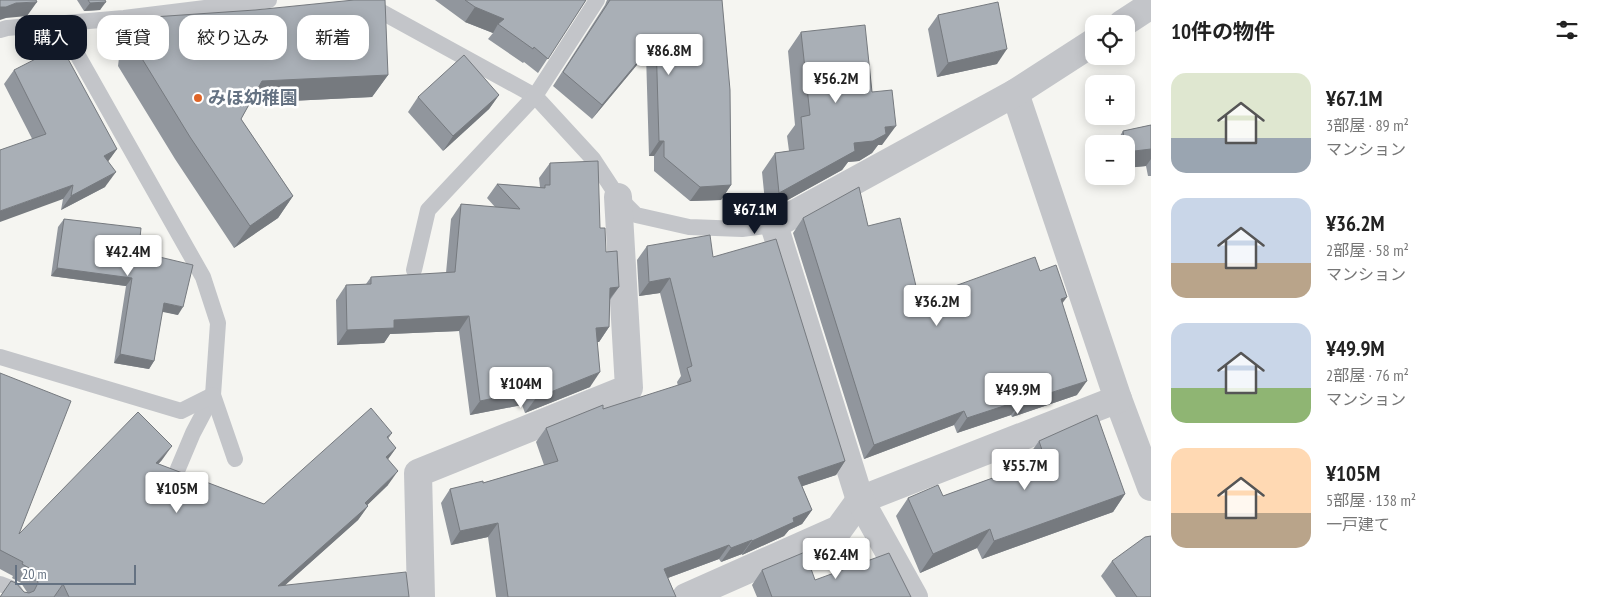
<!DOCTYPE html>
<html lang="ja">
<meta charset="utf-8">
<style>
body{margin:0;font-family:"PT Sans Narrow","Noto Sans JP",sans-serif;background:#f6f6f6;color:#222;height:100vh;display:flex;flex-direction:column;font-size:19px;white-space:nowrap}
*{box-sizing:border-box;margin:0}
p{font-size:16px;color:#767676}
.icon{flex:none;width:28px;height:28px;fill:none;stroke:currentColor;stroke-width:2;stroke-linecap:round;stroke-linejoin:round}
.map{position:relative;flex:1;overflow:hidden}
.side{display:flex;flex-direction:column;background:#fff;width:450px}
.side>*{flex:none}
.hud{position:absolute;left:15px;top:15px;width:475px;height:45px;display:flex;gap:10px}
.buttons{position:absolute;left:1085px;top:15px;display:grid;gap:10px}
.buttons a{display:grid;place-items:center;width:50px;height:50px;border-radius:10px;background:#fff;box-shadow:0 2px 12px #0003;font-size:25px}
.scale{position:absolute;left:15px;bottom:12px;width:121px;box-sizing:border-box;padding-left:5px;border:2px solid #657282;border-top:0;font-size:14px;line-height:18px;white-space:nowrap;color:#657282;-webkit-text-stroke:4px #fff;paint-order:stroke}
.price{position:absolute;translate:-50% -42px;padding:0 11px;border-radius:5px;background:#fff;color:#222;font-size:16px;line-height:32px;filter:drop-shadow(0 1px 2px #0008)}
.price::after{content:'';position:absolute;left:50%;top:30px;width:15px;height:11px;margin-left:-8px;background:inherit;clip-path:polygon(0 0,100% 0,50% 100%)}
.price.active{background:#111827;color:#fff}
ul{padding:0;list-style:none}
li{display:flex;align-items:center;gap:15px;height:125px;padding:0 20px}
li span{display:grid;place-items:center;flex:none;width:140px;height:100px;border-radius:15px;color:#555}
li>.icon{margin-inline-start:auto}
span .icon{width:60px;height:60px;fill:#fffc;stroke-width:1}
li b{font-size:21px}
h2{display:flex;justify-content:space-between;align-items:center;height:60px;padding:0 20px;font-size:21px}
.tag{padding:0 18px;border-radius:15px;background:#fff;box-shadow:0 2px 12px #0003;font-size:18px;line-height:45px}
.tag.active{background:#111827;color:#fff}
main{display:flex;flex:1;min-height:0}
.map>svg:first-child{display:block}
</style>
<main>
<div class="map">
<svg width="1151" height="597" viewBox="0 0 1151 597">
<rect width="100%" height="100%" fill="#f5f5f1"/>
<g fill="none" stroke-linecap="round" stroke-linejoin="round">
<!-- service -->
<g stroke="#c3c5c9" stroke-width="16">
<polyline points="357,0 369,5 535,96 593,159 618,197 636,215 689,227 742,229 774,225"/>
<polyline points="60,24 203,277 218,323 213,395 193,433 177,471"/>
<polyline points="0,30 7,28 124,18 269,0"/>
<polyline points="414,270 428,210 535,96 597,0"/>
<polyline points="0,357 181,411 213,395 235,459"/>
<polyline points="0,584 13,589 18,597"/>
</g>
<!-- minor -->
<g stroke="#c3c5c9" stroke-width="28">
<polyline points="1122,24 1151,5"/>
<polyline points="1118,399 1151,487"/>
<polyline points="421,597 418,473 629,388 618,197"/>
<polyline points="686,597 839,529 860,500 1118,399 1015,93"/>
<polyline points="914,597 860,500 774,225 1015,93 1094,42"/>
</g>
</g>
<!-- wall -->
<g fill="#91969d">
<polygon points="77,0 105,0 100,10 84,11"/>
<polygon points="435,0 586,0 538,73 524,62 523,63 488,39 493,33 465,22"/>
<polygon points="607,0 722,0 731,185 721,200 690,201 654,171 654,156 649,156 646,54 592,119 553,86 605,5"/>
<polygon points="938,15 997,64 937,77 928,29"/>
<polygon points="135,27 388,75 372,97 250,103 241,119 293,196 278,218 234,248 175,159 118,66 120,49"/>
<polygon points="801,32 872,92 882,145 878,145 872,153 859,161 848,162 842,170 766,212 762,172 775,153 789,151 787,136 795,125 788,51"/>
<polygon points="14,70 117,149 108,161 105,187 61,210 63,199 4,84"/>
<polygon points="499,95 489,109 443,151 408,112 418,97"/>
<polygon points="1151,125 1151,176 1148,176 1146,166 1126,168 1126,144 1115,144 1123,131"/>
<polygon points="550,163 600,228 606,252 619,287 610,300 609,327 599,342 597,342 590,387 525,413 522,405 470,415 459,331 390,334 384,343 337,345 336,300 346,285 366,284 371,277 446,273 451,219 461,204 495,207 487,198 497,184 540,187 539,178"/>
<polygon points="803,218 868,226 919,299 1040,271 1062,304 1077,395 1012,417 1011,415 957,433 954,425 864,459 793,233"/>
<polygon points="64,219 140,238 147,254 178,315 162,311 154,361 149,369 114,363 126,286 51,276 58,227"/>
<polygon points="647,246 713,257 845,461 836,475 802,486 812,510 802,524 789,530 784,536 742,555 742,554 721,562 719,559 668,578 676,597 496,597 488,537 451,545 441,503 450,489 483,483 544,465 536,442 546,428 678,386 677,382 681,376 660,293 639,296 637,260"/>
<polygon points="0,373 19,534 162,460 158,464 264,504 392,433 388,439 396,448 388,459 388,485 367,505 368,506 358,520 285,585 409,597 0,597 11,581 24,592 27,592 21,583 12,578 13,576 0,569"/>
<polygon points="1039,441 1125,494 1113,512 982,559 977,548 920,573 896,516 908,498 943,496 1028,465 1026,459"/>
<polygon points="1112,561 1151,597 1116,597 1101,576"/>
<polygon points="762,570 815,580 911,597 757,597 752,585"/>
</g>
<!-- shaded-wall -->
<g fill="#767a7f">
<polygon points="37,2 27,16 6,18 0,20 0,7 16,3"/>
<polygon points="106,2 100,10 84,11 90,3"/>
<polygon points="475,7 504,19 498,24 493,33 465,22"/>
<polygon points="656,40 646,54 592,119 602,105"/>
<polygon points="1007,49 997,64 937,77 948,63"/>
<polygon points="388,75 372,97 247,103 262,81"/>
<polygon points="499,95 489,109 443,151 453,136"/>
<polygon points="896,126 882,145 878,145 872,153 859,161 848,162 842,170 766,212 779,193 854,143 885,127"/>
<polygon points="659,141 664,141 654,156 649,156"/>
<polygon points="117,149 107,163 104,156"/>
<polygon points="1151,149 1151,159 1146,166 1126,168 1126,152"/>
<polygon points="116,172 105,187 61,210 71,196"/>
<polygon points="73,185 63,199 0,222 0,211"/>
<polygon points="731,185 721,200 690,201 700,187"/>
<polygon points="293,196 278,218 234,248 250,226"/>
<polygon points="57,268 132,278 126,286 51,276"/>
<polygon points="670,278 660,293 639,296 649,282"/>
<polygon points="619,287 608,301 610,288"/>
<polygon points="1067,297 1056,312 1061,299"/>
<polygon points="164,303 183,307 178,315 158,311"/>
<polygon points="469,316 459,331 390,334 384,343 337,345 347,330 394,320"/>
<polygon points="609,327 599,342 585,342 596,328"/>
<polygon points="120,354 154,361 149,369 114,363"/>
<polygon points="600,372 590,387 525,413 536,398"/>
<polygon points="1087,381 1077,395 1012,417 1022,402"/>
<polygon points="533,390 522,405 470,415 480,401"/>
<polygon points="1022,400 1011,415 957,433 967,418"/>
<polygon points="964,411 954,425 864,459 874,445"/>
<polygon points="172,446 162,460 146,477 156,463"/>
<polygon points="396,448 386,462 386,457"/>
<polygon points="845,461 836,475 788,491 798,477"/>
<polygon points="398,471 388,485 355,517 365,503"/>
<polygon points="1125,494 1113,512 982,559 994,541"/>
<polygon points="368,506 358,520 272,597 278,586"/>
<polygon points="812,510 802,524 789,530 784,536 742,555 752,541 793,518"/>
<polygon points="498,523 488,537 451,545 460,531"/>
<polygon points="990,529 977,548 920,573 933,554"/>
<polygon points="752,540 742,554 721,562 731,548"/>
<polygon points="729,545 719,559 654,583 664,569"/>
</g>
<!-- building -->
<g fill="#a9afb6" stroke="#767a7f">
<polygon points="0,0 36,0 37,2 16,3 6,7 0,7"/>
<polygon points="88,0 105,0 106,2 90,3"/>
<polygon points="354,0 385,0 388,75 262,81 241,119 293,196 250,226 190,137 133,44 135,27 153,17 255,10"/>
<polygon points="465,0 586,0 548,59 534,47 533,49 498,24 504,19 475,7"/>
<polygon points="610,0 722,0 730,90 731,185 700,187 664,157 664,141 659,141 656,40 602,105 563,72"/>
<polygon points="998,2 1007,49 948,63 938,15"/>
<polygon points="865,25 872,92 892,90 896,126 885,127 886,134 873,141 854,143 855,151 779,193 775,153 804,149 801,117 810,115 801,32"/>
<polygon points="61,46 117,149 104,156 116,172 71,196 73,185 0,211 0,150 46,134 14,70"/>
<polygon points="464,55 499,95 453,136 418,97"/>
<polygon points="1151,125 1151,149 1126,152 1126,144 1125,144 1123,131"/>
<polygon points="598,161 600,228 605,228 606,252 617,251 619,287 610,288 609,327 596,328 600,372 536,398 533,390 480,401 469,316 394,320 394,328 347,330 346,285 371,284 371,277 455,272 461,204 520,209 497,184 545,188 545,185 550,185 550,163"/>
<polygon points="859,187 868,226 900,218 919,299 1035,257 1040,271 1056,265 1067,297 1061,299 1087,381 1022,402 1022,400 967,418 964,411 874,445 803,218"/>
<polygon points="64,219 141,228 140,238 149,239 147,254 193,265 183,307 164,303 154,361 120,354 132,278 57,268"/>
<polygon points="710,235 713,257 776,239 845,461 798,477 812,510 793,518 794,522 752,541 752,540 731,548 729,545 664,569 676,597 508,597 498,523 460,531 450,489 483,481 483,483 558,461 546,428 603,405 603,409 691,381 687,368 692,366 670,278 649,282 647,246"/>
<polygon points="0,373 71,401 19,534 138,412 172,446 156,463 264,504 371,408 392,433 387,437 396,448 386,457 398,471 365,503 368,506 278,586 406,572 409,597 69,597 63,584 54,597 0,597 11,581 16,583 24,592 29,593 34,591 38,583 37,578 31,569 22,564 23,562 0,550"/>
<polygon points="1097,415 1125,494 994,541 990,529 933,554 908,498 938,485 943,496 1045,459 1039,441"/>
<polygon points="1151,536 1151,597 1137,597 1112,561 1145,537"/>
<polygon points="805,552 815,580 889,553 911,597 772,597 762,570"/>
</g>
<!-- markers -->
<circle fill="#df6528" stroke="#fff" stroke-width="2" cx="198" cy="98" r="5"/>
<g text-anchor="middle" stroke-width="5" stroke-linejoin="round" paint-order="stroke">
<!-- poi labels -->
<g font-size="18" font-weight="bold" fill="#657282" stroke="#fff" text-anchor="start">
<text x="208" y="104">みほ幼稚園</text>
</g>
</g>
</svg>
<div class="buttons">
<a><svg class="icon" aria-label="locate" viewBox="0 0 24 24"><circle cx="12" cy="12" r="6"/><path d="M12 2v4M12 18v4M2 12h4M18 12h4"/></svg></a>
<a>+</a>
<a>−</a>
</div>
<div class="scale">20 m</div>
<b class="price" style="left:669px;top:76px">¥86.8M</b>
<b class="price" style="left:836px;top:104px">¥56.2M</b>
<b class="price active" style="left:755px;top:235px">¥67.1M</b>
<b class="price" style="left:128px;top:277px">¥42.4M</b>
<b class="price" style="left:937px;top:327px">¥36.2M</b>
<b class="price" style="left:521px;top:409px">¥104M</b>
<b class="price" style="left:1018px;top:415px">¥49.9M</b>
<b class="price" style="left:1025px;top:491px">¥55.7M</b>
<b class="price" style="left:177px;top:514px">¥105M</b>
<b class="price" style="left:836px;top:580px">¥62.4M</b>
<div class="hud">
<a class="tag active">購入</a>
<a class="tag">賃貸</a>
<a class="tag">絞り込み</a>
<a class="tag">新着</a>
</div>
</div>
<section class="side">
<h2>10件の物件<svg class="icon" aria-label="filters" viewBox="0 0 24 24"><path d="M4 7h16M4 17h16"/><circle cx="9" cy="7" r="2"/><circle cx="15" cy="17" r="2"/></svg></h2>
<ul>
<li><span style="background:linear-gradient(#dfe7d0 65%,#9aa5b1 0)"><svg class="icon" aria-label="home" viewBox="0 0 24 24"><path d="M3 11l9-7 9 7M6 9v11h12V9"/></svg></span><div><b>¥67.1M</b><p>3部屋 · 89 m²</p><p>マンション</p></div></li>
<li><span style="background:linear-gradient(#c9d6e8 65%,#b9a48a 0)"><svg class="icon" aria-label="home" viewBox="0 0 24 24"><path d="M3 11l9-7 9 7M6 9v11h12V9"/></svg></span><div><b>¥36.2M</b><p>2部屋 · 58 m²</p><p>マンション</p></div></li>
<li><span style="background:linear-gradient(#c9d6e8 65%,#8fb573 0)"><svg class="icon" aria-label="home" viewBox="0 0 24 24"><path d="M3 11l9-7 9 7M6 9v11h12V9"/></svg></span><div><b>¥49.9M</b><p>2部屋 · 76 m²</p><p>マンション</p></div></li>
<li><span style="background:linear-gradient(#ffd9b3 65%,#b9a48a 0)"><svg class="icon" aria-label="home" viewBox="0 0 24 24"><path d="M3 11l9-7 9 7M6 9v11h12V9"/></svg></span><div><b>¥105M</b><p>5部屋 · 138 m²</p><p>一戸建て</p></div></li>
</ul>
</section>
</main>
